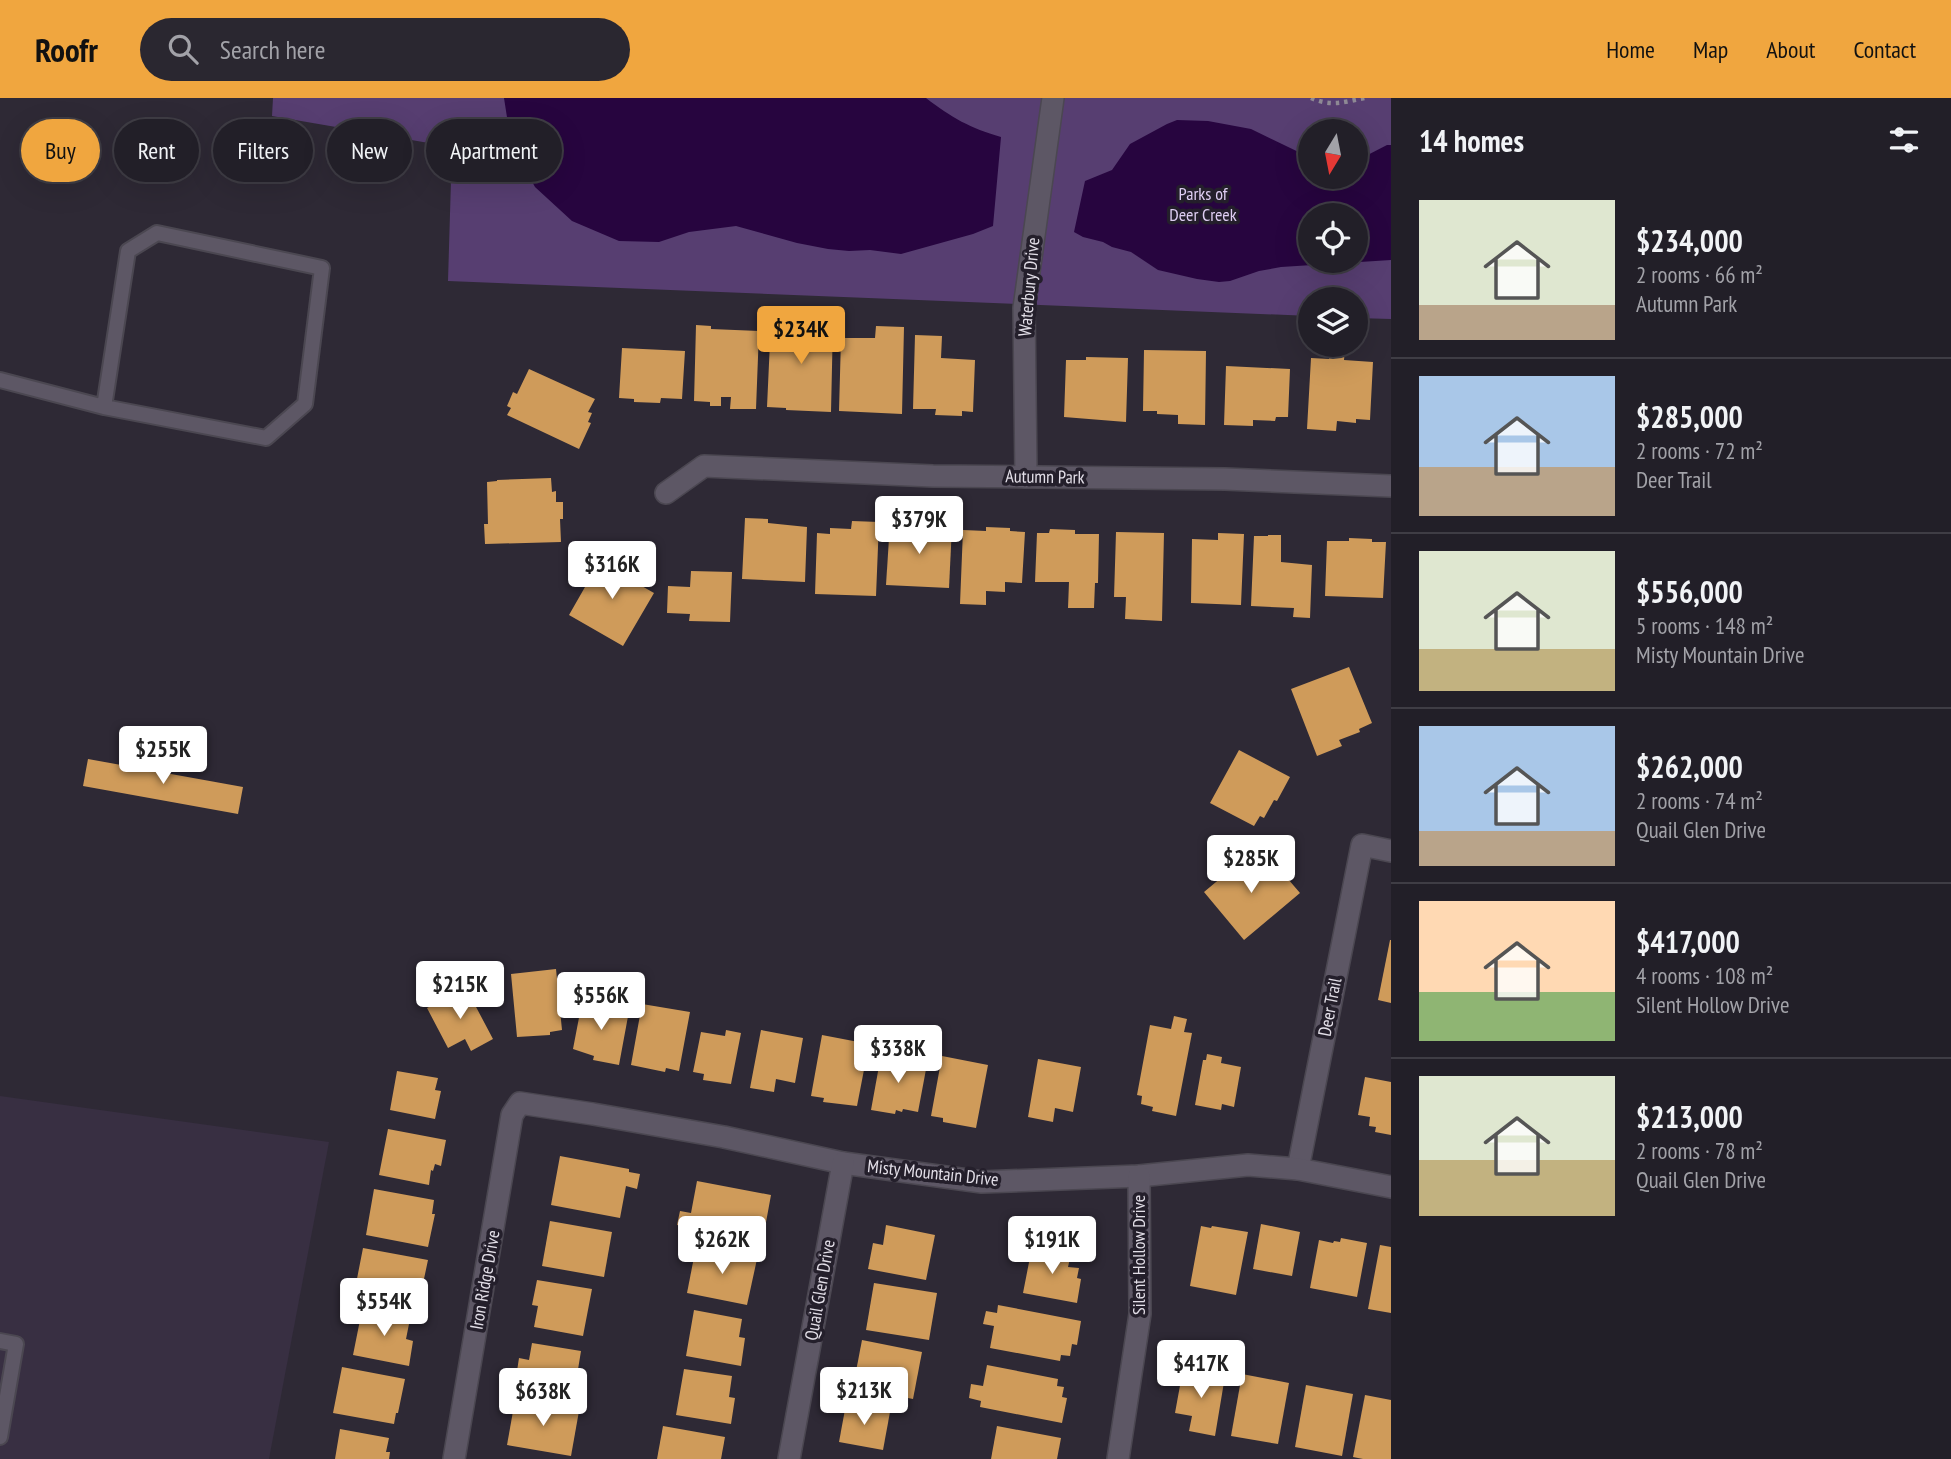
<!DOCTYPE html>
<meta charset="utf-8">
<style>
body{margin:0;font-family:"PT Sans Narrow",sans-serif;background:#2a2730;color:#f1f3f6;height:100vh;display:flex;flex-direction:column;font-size:26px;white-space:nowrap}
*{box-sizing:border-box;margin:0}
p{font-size:23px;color:#a2a2a8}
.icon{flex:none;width:38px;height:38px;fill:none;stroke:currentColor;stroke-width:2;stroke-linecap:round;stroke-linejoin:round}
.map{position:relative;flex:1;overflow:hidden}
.drawer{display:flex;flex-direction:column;background:#221f28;width:560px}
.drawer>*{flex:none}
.banner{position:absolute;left:21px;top:21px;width:665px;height:63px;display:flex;gap:14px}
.needle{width:46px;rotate:190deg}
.controls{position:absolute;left:1298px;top:21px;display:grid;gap:14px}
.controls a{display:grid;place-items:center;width:70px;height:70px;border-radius:50%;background:#221f28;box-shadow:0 7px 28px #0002,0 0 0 2px #3f3d45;font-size:35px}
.price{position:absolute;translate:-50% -60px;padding:0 16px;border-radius:7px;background:#fff;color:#222;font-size:23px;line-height:46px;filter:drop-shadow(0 2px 4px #0008)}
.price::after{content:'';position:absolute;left:50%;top:42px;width:21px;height:16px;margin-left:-10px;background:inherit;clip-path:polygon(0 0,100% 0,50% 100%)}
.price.active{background:#f0a63f;color:#111}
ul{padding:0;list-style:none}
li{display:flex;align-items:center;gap:21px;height:175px;padding:0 28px}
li+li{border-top:2px solid #3f3d45}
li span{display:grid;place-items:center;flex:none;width:196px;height:140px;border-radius:0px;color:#555}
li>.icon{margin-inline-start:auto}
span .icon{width:84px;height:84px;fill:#fffc;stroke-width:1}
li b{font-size:30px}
h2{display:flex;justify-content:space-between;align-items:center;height:84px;padding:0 28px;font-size:30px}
.pill{padding:0 24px;border-radius:32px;background:#221f28;box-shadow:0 7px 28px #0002,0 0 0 2px #3f3d45;font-size:24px;line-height:63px}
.pill.active{background:#f0a63f;color:#111}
header{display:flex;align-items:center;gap:42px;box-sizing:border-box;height:98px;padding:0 35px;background:#f0a63f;color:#111}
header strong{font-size:33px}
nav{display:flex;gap:38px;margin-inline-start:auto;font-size:24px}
.search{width:490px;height:63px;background:#2a2730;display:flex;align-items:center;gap:18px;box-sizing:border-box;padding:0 24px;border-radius:38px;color:#a2a2a8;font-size:26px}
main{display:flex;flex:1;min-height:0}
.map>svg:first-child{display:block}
</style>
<header>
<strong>Roofr</strong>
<div class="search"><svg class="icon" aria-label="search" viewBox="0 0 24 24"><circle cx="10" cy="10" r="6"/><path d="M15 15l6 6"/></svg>Search here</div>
<nav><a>Home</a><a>Map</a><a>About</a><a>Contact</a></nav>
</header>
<main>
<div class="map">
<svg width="1391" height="1361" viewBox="0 0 1391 1361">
<rect width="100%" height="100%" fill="#2e2935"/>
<!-- built -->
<polygon fill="#382f42" points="0,998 329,1044 269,1361 0,1361"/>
<!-- green -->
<path fill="#573e71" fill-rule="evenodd" d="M273 0H1391V221L1356 220V201H1311V218L448 183 452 49 272 18ZM1311 33H1356V79H1311ZM1311 117H1356V163H1311Z"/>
<!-- water -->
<g fill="#27053f" fill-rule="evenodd">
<path d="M504 0H926C952 20 970 30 1001 39L993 128 973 136 901 156 870 152 849 153 828 151 797 145 736 128 689 134 659 144 619 143 572 123 535 89 511 45Z"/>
<path d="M1177 22 1208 23 1251 31 1311 60V79H1356V63L1387 47H1391V162L1281 169 1259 173 1230 183 1219 184 1197 181 1158 172 1131 154 1112 149 1103 144 1083 139 1074 134 1085 83 1112 72 1130 46 1167 26ZM1311 117H1356V163H1311Z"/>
</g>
<!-- building -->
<g fill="#cf9b5a">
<polygon points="771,222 833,224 831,314 786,312 786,310 767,309"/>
<polygon points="696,227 711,228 711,231 759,233 756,311 730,311 731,299 721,299 721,308 710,308 710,304 694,303"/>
<polygon points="876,228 904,229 902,316 839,313 841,240 875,240"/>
<polygon points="915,237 942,238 941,260 975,262 973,314 962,313 962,318 935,317 936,311 913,311"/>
<polygon points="1330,249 1345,251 1344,262 1373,264 1370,322 1356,321 1356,325 1337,323 1336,333 1307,331 1311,260 1329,261"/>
<polygon points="622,250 685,253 682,301 661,300 660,305 634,304 634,301 619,300"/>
<polygon points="1144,252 1206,253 1205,327 1178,326 1178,317 1157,316 1157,313 1143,313"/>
<polygon points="1086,259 1128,260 1126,324 1064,319 1066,262 1086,262"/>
<polygon points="1226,268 1290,271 1288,319 1276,319 1275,323 1253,322 1253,328 1224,327"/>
<polygon points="529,271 595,301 588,314 592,315 588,324 591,325 579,351 507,317 511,310 507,308 513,294 517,296"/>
<polygon points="551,380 552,394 556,393 556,404 563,404 563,421 560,421 561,444 485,446 484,426 488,426 487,384 497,383 497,382"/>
<polygon points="745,420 768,421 768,425 807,429 805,484 742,481"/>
<polygon points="852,423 879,424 876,498 815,496 817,435 830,436 830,430 851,431"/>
<polygon points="890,425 952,428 949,490 886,487"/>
<polygon points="986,429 1010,430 1010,433 1025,434 1022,485 1005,484 1005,494 986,493 986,507 960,506 963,432 986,433"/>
<polygon points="1050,431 1075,432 1075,436 1099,436 1098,485 1095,485 1094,510 1068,510 1069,484 1035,484 1037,435 1049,435"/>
<polygon points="1116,434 1164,435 1162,523 1125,521 1126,499 1114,499"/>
<polygon points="1218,435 1244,436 1241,507 1191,505 1192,441 1218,442"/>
<polygon points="1268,437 1281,437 1281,464 1312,467 1310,520 1293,519 1294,510 1251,508 1254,438 1268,438"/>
<polygon points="1349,440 1372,441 1372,444 1386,444 1383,500 1325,498 1327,443 1349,443"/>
<polygon points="605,454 629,468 624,476 642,484 640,487 654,495 623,548 569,517"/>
<polygon points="691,473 732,474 730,524 689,523 690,516 667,515 668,488 690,489"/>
<polygon points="1349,569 1372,625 1359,631 1360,634 1339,642 1342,648 1317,658 1291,591"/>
<polygon points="1239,652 1290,679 1277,703 1274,702 1264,720 1260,718 1254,728 1210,705"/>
<polygon points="88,661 243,689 238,716 83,688"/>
<polygon points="1252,754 1261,765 1263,763 1276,779 1282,774 1300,795 1244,842 1204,794"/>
<polygon points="1390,842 1391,842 1391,905 1378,902"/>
<polygon points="556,871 562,932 550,934 550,937 517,939 511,876"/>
<polygon points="466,890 493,941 471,953 465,941 448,950 427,910"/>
<polygon points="582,904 629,913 619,967 593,962 594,958 573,951"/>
<polygon points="642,906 690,914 679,973 666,970 665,974 631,967"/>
<polygon points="1174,918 1187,921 1184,934 1192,935 1176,1018 1152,1013 1153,1009 1141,1006 1142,998 1137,997 1150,927 1171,931"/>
<polygon points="726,932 741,935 731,986 703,982 704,976 693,974 701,934 725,938"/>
<polygon points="761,932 803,940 795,985 776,981 774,994 750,990"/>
<polygon points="822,937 869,946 857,1008 823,1004 824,1000 811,998"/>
<polygon points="1207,956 1222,959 1221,965 1241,969 1234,1009 1222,1006 1221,1012 1195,1007 1203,962 1206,962"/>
<polygon points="881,957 927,966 918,1014 903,1011 902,1014 896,1012 895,1016 871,1012"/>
<polygon points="942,958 988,967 976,1030 943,1024 943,1020 931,1018"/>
<polygon points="1038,961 1081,969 1073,1014 1055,1010 1053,1024 1028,1019"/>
<polygon points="397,973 438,980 435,992 441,993 435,1021 390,1012"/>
<polygon points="1365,979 1391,984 1391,1037 1375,1034 1376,1029 1369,1028 1370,1019 1358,1017"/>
<polygon points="388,1031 446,1042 441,1068 435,1066 433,1073 431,1072 429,1087 379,1077"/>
<polygon points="560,1058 629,1071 629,1074 640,1076 637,1091 626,1088 620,1120 551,1107"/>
<polygon points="697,1083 771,1097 762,1146 688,1132 689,1129 677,1127 680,1113 691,1115"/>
<polygon points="374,1091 434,1102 432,1116 435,1116 428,1149 366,1137"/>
<polygon points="550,1123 612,1134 604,1179 542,1168"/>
<polygon points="1261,1126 1300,1134 1292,1178 1253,1171"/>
<polygon points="886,1127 935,1137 926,1182 868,1171 873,1145 883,1147"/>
<polygon points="1201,1128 1211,1130 1212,1128 1248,1134 1236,1197 1190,1188"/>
<polygon points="1341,1140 1367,1145 1357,1199 1310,1190 1319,1142 1333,1145 1334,1143 1340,1144"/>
<polygon points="1380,1147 1391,1149 1391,1215 1368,1211"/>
<polygon points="696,1149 757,1161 747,1207 687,1195"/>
<polygon points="1032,1149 1071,1156 1068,1169 1079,1170 1077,1180 1081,1181 1077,1205 1023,1195"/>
<polygon points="363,1150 428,1162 421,1195 418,1195 415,1208 354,1196"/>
<polygon points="537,1182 592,1191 583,1238 534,1229 538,1208 532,1207"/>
<polygon points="874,1185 937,1195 929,1242 866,1232"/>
<polygon points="998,1207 1081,1223 1077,1247 1072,1246 1070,1258 1061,1257 1060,1263 990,1250 994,1228 983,1226 986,1213 997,1215"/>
<polygon points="362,1212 410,1221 406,1241 413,1243 409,1268 353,1257"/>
<polygon points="694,1212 742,1221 739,1239 745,1240 741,1268 686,1258"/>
<polygon points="862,1242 922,1254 913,1301 853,1289"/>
<polygon points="532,1245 581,1253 574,1296 515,1286 519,1260 529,1262"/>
<polygon points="987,1267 1058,1281 1057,1288 1064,1289 1062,1299 1067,1300 1062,1325 980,1309 981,1303 969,1300 971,1286 983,1288"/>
<polygon points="342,1269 405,1281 398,1315 396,1315 394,1326 333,1315"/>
<polygon points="684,1271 732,1278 729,1299 735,1300 731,1326 676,1317"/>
<polygon points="1183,1271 1225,1278 1215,1338 1189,1333 1192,1318 1175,1315"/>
<polygon points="1242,1276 1289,1285 1278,1346 1231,1338"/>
<polygon points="1306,1287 1353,1296 1342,1358 1295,1349"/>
<polygon points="1365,1297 1391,1302 1391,1361 1363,1361 1353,1359"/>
<polygon points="515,1302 579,1313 571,1358 507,1347"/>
<polygon points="846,1306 890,1314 883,1352 839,1344"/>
<polygon points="663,1328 725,1339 721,1361 657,1361"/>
<polygon points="997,1328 1061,1340 1057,1361 991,1361"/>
<polygon points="340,1331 389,1340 386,1354 390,1354 389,1361 335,1361"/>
</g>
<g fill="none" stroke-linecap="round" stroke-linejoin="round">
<defs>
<g id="lane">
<polyline points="0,282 104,309 266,340 305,306 322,170 157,135 128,153 104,309"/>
<polyline points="0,1243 16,1246 0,1339"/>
</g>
<g id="street">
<polyline points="1026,379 1024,210 1053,0"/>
<polyline points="666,395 704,368 933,378 1225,381 1391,388"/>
<polyline points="1298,1071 1362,747 1391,753"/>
<polyline points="454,1361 512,1017 520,1005 593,1016 724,1039 843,1065 982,1084 1139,1078 1248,1067 1298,1071 1391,1089"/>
<polyline points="789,1361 843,1065"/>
<polyline points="1118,1361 1140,1216 1139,1078"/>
</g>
</defs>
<!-- lane casing -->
<use href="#lane" stroke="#4b4751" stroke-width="18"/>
<!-- street casing -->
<use href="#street" stroke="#4b4751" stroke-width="24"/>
<!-- path -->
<path stroke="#8e8994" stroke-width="4.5" stroke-dasharray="3.5 5" stroke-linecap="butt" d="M1311 0C1332 9 1343 4 1365 0"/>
<!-- lane -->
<use href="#lane" stroke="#5d5765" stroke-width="14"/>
<!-- street -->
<use href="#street" stroke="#5d5765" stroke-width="21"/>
</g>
<g text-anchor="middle" stroke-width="7" stroke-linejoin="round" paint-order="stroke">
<!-- park labels -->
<g font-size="18" fill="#decdf2" stroke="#241f2b">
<text x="1203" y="102">Parks of<tspan x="1203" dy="21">Deer Creek</tspan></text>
</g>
<!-- street labels -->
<g font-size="18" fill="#e3dfe8" stroke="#241f2b">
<text transform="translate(1029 189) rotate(-85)" y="6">Waterbury Drive</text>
<text transform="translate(1045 379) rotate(1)" y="6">Autumn Park</text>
<text transform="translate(1330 909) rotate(-79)" y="6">Deer Trail</text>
<text transform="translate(933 1075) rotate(6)" y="6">Misty Mountain Drive</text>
<text transform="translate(1139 1157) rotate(-90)" y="6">Silent Hollow Drive</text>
<text transform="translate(485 1182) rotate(-80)" y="6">Iron Ridge Drive</text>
<text transform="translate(820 1192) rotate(-80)" y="6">Quail Glen Drive</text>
</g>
</g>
</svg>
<div class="controls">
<a><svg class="needle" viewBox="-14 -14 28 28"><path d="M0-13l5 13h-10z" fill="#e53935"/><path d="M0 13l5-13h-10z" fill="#a2a2a8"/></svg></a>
<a><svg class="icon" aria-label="locate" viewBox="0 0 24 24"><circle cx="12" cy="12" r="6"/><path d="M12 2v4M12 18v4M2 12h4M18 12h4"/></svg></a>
<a><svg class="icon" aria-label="layers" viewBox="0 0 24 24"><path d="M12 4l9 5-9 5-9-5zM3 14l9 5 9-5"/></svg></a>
</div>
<b class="price active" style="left:801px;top:268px">$234K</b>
<b class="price" style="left:919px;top:458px">$379K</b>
<b class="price" style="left:612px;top:503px">$316K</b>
<b class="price" style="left:163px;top:688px">$255K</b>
<b class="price" style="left:1251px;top:797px">$285K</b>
<b class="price" style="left:460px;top:923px">$215K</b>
<b class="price" style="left:601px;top:934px">$556K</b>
<b class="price" style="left:898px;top:987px">$338K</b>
<b class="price" style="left:722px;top:1178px">$262K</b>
<b class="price" style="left:1052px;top:1178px">$191K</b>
<b class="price" style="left:384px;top:1240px">$554K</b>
<b class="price" style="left:1201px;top:1302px">$417K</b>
<b class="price" style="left:864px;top:1329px">$213K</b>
<b class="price" style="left:543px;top:1330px">$638K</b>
<div class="banner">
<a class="pill active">Buy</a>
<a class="pill">Rent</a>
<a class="pill">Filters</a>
<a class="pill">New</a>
<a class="pill">Apartment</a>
</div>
</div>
<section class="drawer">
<h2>14 homes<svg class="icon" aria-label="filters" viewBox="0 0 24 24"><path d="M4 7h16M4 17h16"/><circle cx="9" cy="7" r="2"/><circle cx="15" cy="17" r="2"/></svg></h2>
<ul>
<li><span style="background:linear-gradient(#dfe7d0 75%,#b9a48a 0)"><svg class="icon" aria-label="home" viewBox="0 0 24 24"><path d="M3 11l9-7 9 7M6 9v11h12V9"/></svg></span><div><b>$234,000</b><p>2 rooms · 66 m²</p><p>Autumn Park</p></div></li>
<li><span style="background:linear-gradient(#a9c7e8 65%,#b9a48a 0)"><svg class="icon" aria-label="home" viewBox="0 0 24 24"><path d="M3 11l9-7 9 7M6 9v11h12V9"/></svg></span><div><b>$285,000</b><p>2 rooms · 72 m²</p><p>Deer Trail</p></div></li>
<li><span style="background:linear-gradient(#dfe7d0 70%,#c2b280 0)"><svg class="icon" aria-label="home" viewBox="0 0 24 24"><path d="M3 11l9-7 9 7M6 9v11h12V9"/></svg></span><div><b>$556,000</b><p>5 rooms · 148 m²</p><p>Misty Mountain Drive</p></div></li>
<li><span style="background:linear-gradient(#a9c7e8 75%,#b9a48a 0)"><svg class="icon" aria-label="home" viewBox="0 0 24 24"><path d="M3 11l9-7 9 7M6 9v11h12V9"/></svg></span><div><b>$262,000</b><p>2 rooms · 74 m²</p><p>Quail Glen Drive</p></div></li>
<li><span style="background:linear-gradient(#ffd9b3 65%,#8fb573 0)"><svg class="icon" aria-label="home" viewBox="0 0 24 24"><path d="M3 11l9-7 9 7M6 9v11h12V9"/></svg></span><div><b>$417,000</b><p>4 rooms · 108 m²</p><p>Silent Hollow Drive</p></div></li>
<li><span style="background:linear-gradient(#dfe7d0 60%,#c2b280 0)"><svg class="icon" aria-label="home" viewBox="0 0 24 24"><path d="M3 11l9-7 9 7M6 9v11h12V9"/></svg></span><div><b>$213,000</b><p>2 rooms · 78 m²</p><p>Quail Glen Drive</p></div></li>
</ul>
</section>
</main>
